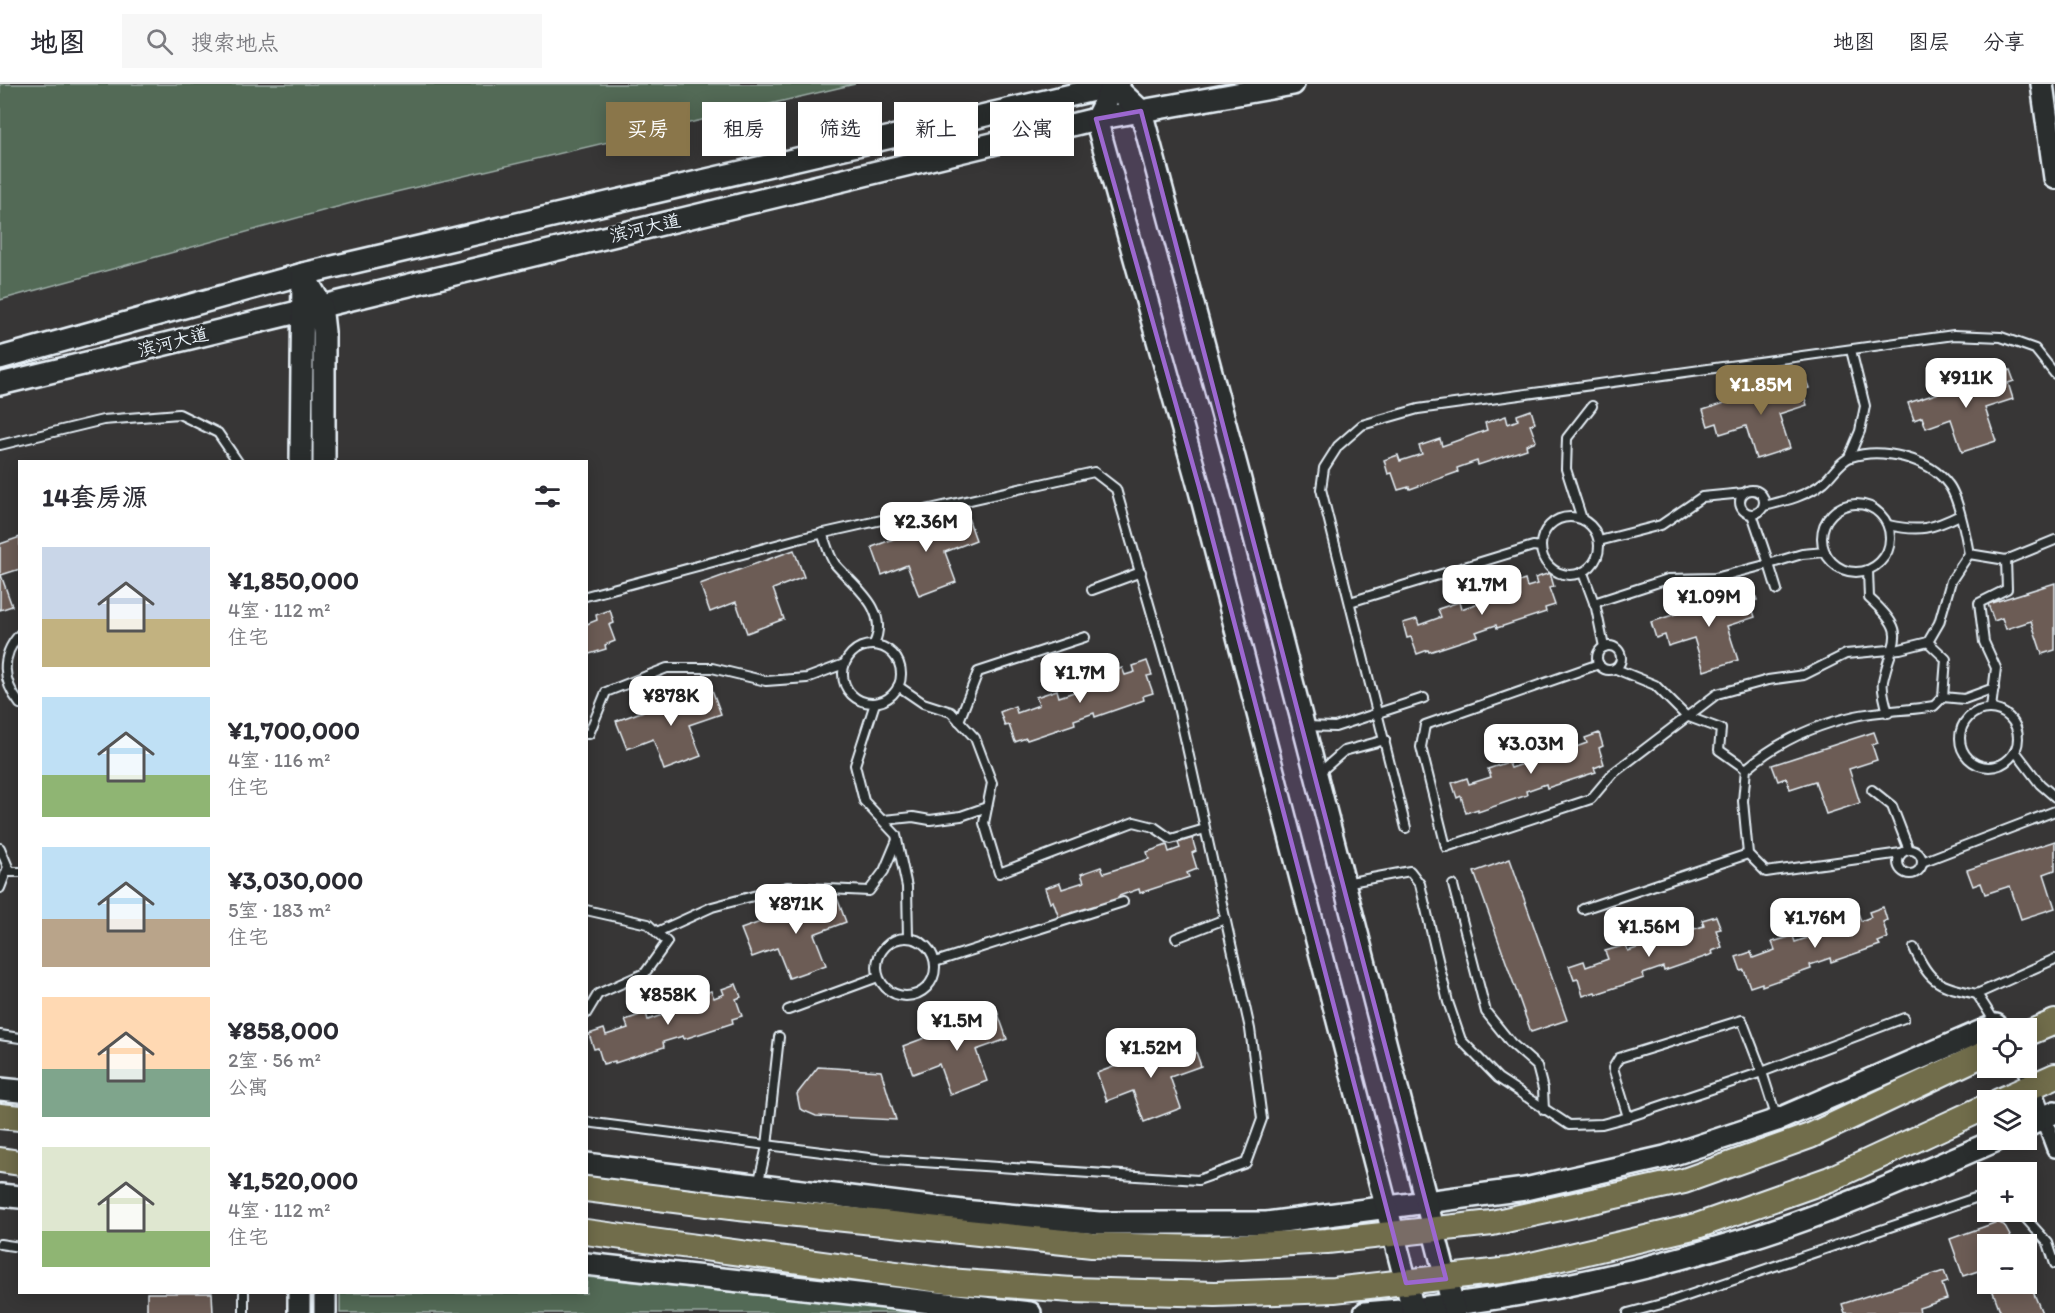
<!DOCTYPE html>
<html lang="zh">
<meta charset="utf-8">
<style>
body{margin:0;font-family:Itim,"LXGW WenKai TC",sans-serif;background:#f7f7f7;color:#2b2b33;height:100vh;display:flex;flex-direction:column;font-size:22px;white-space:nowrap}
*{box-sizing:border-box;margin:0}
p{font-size:20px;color:#7c7c81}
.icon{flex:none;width:33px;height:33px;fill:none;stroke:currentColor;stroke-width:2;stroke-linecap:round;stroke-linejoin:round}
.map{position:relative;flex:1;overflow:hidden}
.drawer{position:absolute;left:18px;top:376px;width:570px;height:834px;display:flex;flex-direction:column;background:#fff;border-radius:0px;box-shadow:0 3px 15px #0003}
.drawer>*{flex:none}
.guide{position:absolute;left:606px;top:18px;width:570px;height:54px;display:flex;gap:12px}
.tools{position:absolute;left:1977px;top:934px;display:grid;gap:12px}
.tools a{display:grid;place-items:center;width:60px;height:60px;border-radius:0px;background:#fff;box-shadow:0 3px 15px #0003;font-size:30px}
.price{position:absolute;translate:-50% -51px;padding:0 14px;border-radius:12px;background:#fff;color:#222;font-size:20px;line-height:39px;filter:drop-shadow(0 2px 3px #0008)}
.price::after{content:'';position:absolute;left:50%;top:36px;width:18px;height:14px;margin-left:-9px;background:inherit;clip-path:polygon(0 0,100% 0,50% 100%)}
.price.current{background:#8a764a;color:#fff}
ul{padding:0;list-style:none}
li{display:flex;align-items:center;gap:18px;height:150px;padding:0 24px}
li span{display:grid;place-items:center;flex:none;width:168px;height:120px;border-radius:0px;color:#555}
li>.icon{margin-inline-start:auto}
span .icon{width:72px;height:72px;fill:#fffc;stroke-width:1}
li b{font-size:26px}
h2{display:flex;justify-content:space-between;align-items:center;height:72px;padding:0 24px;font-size:26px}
.chip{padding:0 21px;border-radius:0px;background:#fff;box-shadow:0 3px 15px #0003;font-size:21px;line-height:54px}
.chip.current{background:#8a764a;color:#fff}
header{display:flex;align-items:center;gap:36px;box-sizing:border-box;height:84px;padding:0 30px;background:#fff;border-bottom:2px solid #e1e1e2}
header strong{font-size:28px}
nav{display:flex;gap:33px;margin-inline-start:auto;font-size:21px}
.search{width:420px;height:54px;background:#f7f7f7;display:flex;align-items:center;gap:15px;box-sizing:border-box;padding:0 21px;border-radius:0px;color:#7c7c81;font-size:22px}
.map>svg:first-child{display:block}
</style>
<header>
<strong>地图</strong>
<div class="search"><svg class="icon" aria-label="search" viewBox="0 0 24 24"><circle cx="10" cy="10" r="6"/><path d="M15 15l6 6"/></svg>搜索地点</div>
<nav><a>地图</a><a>图层</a><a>分享</a></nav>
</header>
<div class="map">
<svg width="2055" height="1229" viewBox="0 0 2055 1229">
<rect width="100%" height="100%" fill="#373636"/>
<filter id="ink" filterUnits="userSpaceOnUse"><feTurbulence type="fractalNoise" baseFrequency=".0167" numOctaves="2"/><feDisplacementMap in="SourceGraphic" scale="12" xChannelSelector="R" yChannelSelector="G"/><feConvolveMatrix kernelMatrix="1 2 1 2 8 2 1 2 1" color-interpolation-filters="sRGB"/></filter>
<g filter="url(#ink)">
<!-- green -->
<g fill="#536a57" stroke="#9eaea8" stroke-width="1.5">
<polygon points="0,0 855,0 366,115 0,216"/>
<polygon points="587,1193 927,1229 340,1229 340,1209 586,1209"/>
</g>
<!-- building -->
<g fill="#6c5c54" stroke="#e8f1f8" stroke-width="1.5">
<polygon points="2010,286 2014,297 2008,299 2013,315 1985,324 1996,357 1962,368 1951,335 1926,344 1922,333 1914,336 1908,319"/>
<polygon points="1805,293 1809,304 1802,306 1807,321 1779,330 1790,364 1756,375 1746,342 1720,350 1717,339 1708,342 1703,326"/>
<polygon points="1531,326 1535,339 1530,341 1536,357 1526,361 1527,365 1478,381 1477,377 1457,384 1458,388 1410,405 1409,403 1398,406 1392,389 1388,390 1384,376 1398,371 1400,377 1422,370 1419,362 1440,355 1442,362 1487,346 1485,339 1506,332 1508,340 1518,336 1517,331"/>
<polygon points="966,428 976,456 945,468 956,498 919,512 907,481 882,491 872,463"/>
<polygon points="20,453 20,485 1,491 12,522 0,526 0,460"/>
<polygon points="794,466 804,493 773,505 784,535 747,549 736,518 710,528 700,500"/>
<polygon points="1550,489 1554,503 1549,504 1555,521 1545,524 1546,528 1497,544 1496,541 1476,548 1478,552 1429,568 1428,566 1417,570 1411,553 1407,554 1403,539 1417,535 1419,541 1441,533 1438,525 1459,518 1461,525 1506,510 1504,503 1525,496 1527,503 1537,500 1535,494"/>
<polygon points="2055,499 2055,566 2042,570 2031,537 2006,545 2002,534 1994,537 1988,520"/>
<polygon points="1753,505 1757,516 1750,518 1755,533 1727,542 1738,576 1704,587 1694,554 1668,562 1665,551 1656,554 1651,538"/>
<polygon points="610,526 614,539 609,541 615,557 605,561 606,565 586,571 586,538 587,540 597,536 596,531"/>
<polygon points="1147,577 1152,591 1147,592 1153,609 1143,612 1144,616 1095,633 1094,629 1074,636 1075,640 1027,656 1026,654 1015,658 1009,641 1005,642 1000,628 1015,622 1017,629 1039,621 1036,613 1057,606 1059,613 1104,598 1102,591 1122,584 1125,591 1135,588 1133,582"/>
<polygon points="711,603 721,630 689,641 701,672 664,686 653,655 627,665 616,637"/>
<polygon points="1874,648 1878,659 1872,661 1877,676 1849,685 1860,719 1826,730 1815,697 1790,705 1786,694 1778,697 1772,681"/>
<polygon points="1599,649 1603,662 1599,664 1604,680 1594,684 1596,688 1547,704 1546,700 1526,707 1527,711 1478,728 1478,725 1466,729 1461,712 1457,714 1452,699 1467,694 1469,700 1491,693 1488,685 1508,678 1511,684 1556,669 1554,662 1574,656 1576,663 1587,659 1585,654"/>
<polygon points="1192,754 1196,767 1192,769 1197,785 1187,789 1189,793 1140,809 1139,805 1119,812 1120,816 1071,833 1070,830 1059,834 1053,817 1050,819 1045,804 1060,799 1062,805 1084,798 1081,790 1101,783 1104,789 1149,775 1147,768 1167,761 1169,768 1180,764 1178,759"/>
<polygon points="2055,757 2055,786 2044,790 2055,824 2021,835 2010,802 1985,810 1981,799 1973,802 1967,786"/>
<polygon points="1510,775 1567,936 1531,948 1474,788"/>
<polygon points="836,811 846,838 814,850 826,881 789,894 777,864 752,873 741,845"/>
<polygon points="1883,823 1887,836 1883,838 1888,854 1878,858 1880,861 1831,878 1830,874 1810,881 1811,885 1762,902 1762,899 1750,903 1744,886 1741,887 1736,873 1751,868 1753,874 1775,866 1772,858 1793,852 1795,858 1840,843 1838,836 1858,829 1861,837 1871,833 1869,828"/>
<polygon points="1716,832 1721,845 1716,846 1722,863 1712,867 1713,870 1664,887 1663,883 1643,890 1644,894 1596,910 1595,908 1583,912 1578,895 1574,896 1569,882 1584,877 1586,883 1608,875 1605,867 1626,861 1628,867 1673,852 1671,845 1691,838 1694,845 1704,842 1702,836"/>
<polygon points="736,900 741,913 736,915 742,932 732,935 733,939 684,955 683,952 663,958 664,963 615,979 615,977 603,980 598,964 594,965 589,950 604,945 606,951 628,944 625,936 646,929 648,936 693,920 691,914 711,907 714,914 724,910 722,905"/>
<polygon points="997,927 1007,955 976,966 987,997 950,1011 939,980 913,990 903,962"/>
<polygon points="1191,954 1201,982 1170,993 1181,1024 1144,1038 1133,1007 1107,1017 1097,989"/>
<polygon points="818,983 881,987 896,1036 816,1032 800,1025 797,1010"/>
<polygon points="1997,1138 2004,1141 2015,1161 1988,1161 1988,1194 1984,1185 1963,1192 1950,1155"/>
<polygon points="1944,1187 1948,1198 1942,1200 1947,1215 1919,1224 1920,1229 1845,1229 1842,1220"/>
<polygon points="2026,1191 2042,1229 2001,1229 1990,1200 2026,1200"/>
<polygon points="147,1209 212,1209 213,1229 147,1229"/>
</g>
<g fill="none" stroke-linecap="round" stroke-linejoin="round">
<defs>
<g id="lane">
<polyline points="0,361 103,336 179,330 218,349 238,378"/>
<polyline points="1849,373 1860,347 1865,322 1851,266"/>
<circle cx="1752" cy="418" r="12"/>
<circle cx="1856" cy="454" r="34"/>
<path d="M1764 422C1785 417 1807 412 1824 398 1832 391 1841 376 1851 373 1881 363 1929 374 1948 400 1959 413 1966 453 1969 470L2006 476 2055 456"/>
<circle cx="1570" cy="462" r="29"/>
<polyline points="1582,435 1566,385 1567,354 1592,322"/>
<path d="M1888 441C1919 448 1932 445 1960 431"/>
<path d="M822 449C826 459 829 472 835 480 855 503 890 526 874 560"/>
<polyline points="1599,457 1661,441 1702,413 1744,409"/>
<path d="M1868 486 1869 514C1911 552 1892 553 1883 597 1881 606 1886 620 1888 629"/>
<polyline points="1583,489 1596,524 1604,563"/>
<polyline points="1092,506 1141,488"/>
<polyline points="1777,506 1769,480 1802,470 1825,468"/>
<polyline points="586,512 802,454 1094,388 1116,405 1176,614 1250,945 1262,1035 1246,1079 1198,1096 877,1075 586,1038"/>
<polyline points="1350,518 1533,462 1541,463"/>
<polyline points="1594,519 1668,495 1715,494 1769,480 1752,430"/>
<path d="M20 550C0 572 2 597 20 620"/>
<polyline points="1928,558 1946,575 1943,613"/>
<circle cx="872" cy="590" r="29"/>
<circle cx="1609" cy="574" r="12"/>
<polyline points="1599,580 1425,641 1421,663 1446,763 1591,715 1612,690 1717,610 1768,596 1804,591 1846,570 1900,565 1928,558 1939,539 1951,497 1969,470"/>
<polyline points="1616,585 1655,601 1686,632 1721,645 1719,666 1746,685"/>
<polyline points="647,592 659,622"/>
<polyline points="898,602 923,619 951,628 975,654 992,699 984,739 999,789 1134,738 1154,743 1171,755 1205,745"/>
<polyline points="875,619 855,681 864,717 896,751 907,803 908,854"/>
<polyline points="1991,624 1996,584 1984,558 1979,519 2007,505 2006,476"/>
<circle cx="1989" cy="654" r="29"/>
<polyline points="959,637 978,588 1085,553"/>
<polyline points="1305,642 1335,643 1424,614"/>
<polyline points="586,650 589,650 606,608 667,584 712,584 766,597 807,594 844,580"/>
<polyline points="2015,667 2040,700 2055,713"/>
<polyline points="1319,689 1344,667 1385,656"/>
<polyline points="1872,706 1892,722 1909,766"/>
<polyline points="884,736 913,733 930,736 961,732 987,723"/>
<polyline points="1406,744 1321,405 1324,384 1338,362 1362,341 1418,325 1954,251 2001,253 2035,265 2055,290"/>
<polyline points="0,764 8,783 0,804"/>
<circle cx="1910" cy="778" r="12"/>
<path d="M1901 769 1766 788 1748 770 1743 717 1746 685C1777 658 1815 641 1855 632 1881 626 1908 627 1934 622L1943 613 1964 615 1994 604"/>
<polyline points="1922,778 2055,727"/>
<polyline points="7,788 20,788"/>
<polyline points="1345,799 1410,787 1420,800 1448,918 1461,956 1498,994 1569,1041 1602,1040 1628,1033"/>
<polyline points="1453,801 1486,928 1511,959 1537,982 1543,1005 1544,1026"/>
<polyline points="1583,825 1748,770"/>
<polyline points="586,826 648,840 667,858 645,889 598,910 586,930"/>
<polyline points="657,848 712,823 787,803 869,807 884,787 897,756"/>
<circle cx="906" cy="883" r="29"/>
<polyline points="1176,854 1225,835"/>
<path d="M1914 864C1930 900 1939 902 1977 910"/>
<polyline points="935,878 1123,818"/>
<polyline points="788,926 878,893"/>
<polygon points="1742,936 1762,988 1628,1033 1613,984 1619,974"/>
<polyline points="1995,938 1977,910 2055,875"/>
<polyline points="0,951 20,954"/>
<polyline points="1777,1035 1762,988 1904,934"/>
<polyline points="758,1101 767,1062 779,953"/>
<polyline points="2020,1128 2048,1159 2055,1180"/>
<polyline points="0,1160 20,1163"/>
<polyline points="244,1229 244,1209"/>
<polyline points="1628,1229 1669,1218 1975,1114 1988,1114"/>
</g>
<polyline id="street" points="2025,984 2055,1065"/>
<g id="secondary">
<polyline points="2042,0 2055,94"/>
<polyline points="0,274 303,190 1119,0"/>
<polyline points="0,300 1096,35 1293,0"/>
<polyline points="301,378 303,190 321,221 324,248 324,378"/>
<polyline points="0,1005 20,1007"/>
<polyline points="2026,1043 2055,1028"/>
<polyline points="586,1080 962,1127 1099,1139 1267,1139 1525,1105 1665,1073 1777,1036 1996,941"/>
<polyline points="0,1111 20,1113"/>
<polyline points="586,1180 1030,1229"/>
<polyline points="299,1229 299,1209"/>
<polyline points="325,1229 325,1209"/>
<path d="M1365 1229C1494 1220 1620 1194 1743 1156 1830 1130 1914 1092 1997 1056"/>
<polyline points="1414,1229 1199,403 1096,35 1113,1 1141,27 1239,392 1455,1229"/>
</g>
<g id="primary">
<polyline points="2026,950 2055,938"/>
<polyline points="1999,1017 2055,992"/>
<polyline points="0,1032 20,1034"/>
<polyline points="0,1076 20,1079"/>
<polyline points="586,1105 739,1124 1092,1161 1207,1164 1327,1157 1492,1139 1684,1097 1810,1052 1988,968"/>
<polyline points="586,1148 948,1197 1072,1206 1215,1210 1334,1206 1510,1186 1697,1142 1830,1095 1988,1022"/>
</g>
</defs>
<!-- lane casing -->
<use href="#lane" stroke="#e8f1f8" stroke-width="12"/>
<!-- street casing -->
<use href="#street" stroke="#e8f1f8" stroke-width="20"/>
<!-- secondary casing -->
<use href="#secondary" stroke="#e8f1f8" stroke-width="26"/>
<!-- primary casing -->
<use href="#primary" stroke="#e8f1f8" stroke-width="28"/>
<!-- lane -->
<use href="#lane" stroke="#2a2d2e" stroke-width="8"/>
<!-- street -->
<use href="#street" stroke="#2a2d2e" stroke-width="15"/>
<!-- secondary -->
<use href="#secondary" stroke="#2a2d2e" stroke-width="21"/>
<!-- primary -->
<use href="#primary" stroke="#716d4b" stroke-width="24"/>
</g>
</g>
<!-- marked area -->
<path fill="#9c67d0" fill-opacity="0.2" stroke="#9c67d0" stroke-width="4.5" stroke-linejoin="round" d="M1141 27 1446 1195 1406 1199 1199 403 1096 35Z"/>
<g text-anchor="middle" stroke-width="5" stroke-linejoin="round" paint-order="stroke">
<!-- street labels -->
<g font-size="18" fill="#e8f1f8" stroke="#2a2d2e">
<text transform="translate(645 144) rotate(-13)" y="6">滨河大道</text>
<text transform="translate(173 258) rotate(-14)" y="6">滨河大道</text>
</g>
</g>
</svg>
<div class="tools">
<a><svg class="icon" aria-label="locate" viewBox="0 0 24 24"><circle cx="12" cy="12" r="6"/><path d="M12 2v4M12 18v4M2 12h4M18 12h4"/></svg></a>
<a><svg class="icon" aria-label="layers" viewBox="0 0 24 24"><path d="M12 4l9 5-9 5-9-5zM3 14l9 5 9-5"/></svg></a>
<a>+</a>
<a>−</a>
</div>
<b class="price" style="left:1966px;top:325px">¥911K</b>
<b class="price current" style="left:1761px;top:332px">¥1.85M</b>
<b class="price" style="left:926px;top:469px">¥2.36M</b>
<b class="price" style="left:1482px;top:532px">¥1.7M</b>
<b class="price" style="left:1709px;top:544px">¥1.09M</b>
<b class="price" style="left:1080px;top:620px">¥1.7M</b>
<b class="price" style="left:671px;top:643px">¥878K</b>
<b class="price" style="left:1531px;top:691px">¥3.03M</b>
<b class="price" style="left:796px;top:851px">¥871K</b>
<b class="price" style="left:1815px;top:865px">¥1.76M</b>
<b class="price" style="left:1649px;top:874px">¥1.56M</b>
<b class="price" style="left:668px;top:942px">¥858K</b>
<b class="price" style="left:957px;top:968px">¥1.5M</b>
<b class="price" style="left:1151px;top:995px">¥1.52M</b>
<div class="guide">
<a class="chip current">买房</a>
<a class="chip">租房</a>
<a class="chip">筛选</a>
<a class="chip">新上</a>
<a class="chip">公寓</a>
</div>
<section class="drawer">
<h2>14套房源<svg class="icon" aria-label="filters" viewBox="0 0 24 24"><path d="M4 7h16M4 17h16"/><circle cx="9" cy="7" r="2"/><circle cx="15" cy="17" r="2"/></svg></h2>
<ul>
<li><span style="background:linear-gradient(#c9d6e8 60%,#c2b280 0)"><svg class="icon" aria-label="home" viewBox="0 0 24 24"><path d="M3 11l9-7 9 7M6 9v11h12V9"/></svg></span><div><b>¥1,850,000</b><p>4室 · 112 m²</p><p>住宅</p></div></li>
<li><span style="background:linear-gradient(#bfe0f5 65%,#8fb573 0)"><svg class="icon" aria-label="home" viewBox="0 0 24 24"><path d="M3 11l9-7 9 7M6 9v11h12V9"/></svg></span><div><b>¥1,700,000</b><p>4室 · 116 m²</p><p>住宅</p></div></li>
<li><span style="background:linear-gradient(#bfe0f5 60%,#b9a48a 0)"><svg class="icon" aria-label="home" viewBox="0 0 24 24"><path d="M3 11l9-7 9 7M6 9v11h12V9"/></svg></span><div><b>¥3,030,000</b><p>5室 · 183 m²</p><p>住宅</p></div></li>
<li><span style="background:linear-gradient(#ffd9b3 60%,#7fa58c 0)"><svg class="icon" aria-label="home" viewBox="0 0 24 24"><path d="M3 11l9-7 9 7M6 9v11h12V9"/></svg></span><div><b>¥858,000</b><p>2室 · 56 m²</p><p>公寓</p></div></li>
<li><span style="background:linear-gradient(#dfe7d0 70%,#8fb573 0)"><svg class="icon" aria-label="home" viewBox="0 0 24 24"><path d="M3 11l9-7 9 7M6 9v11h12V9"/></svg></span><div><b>¥1,520,000</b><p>4室 · 112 m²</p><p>住宅</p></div></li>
</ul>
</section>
</div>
